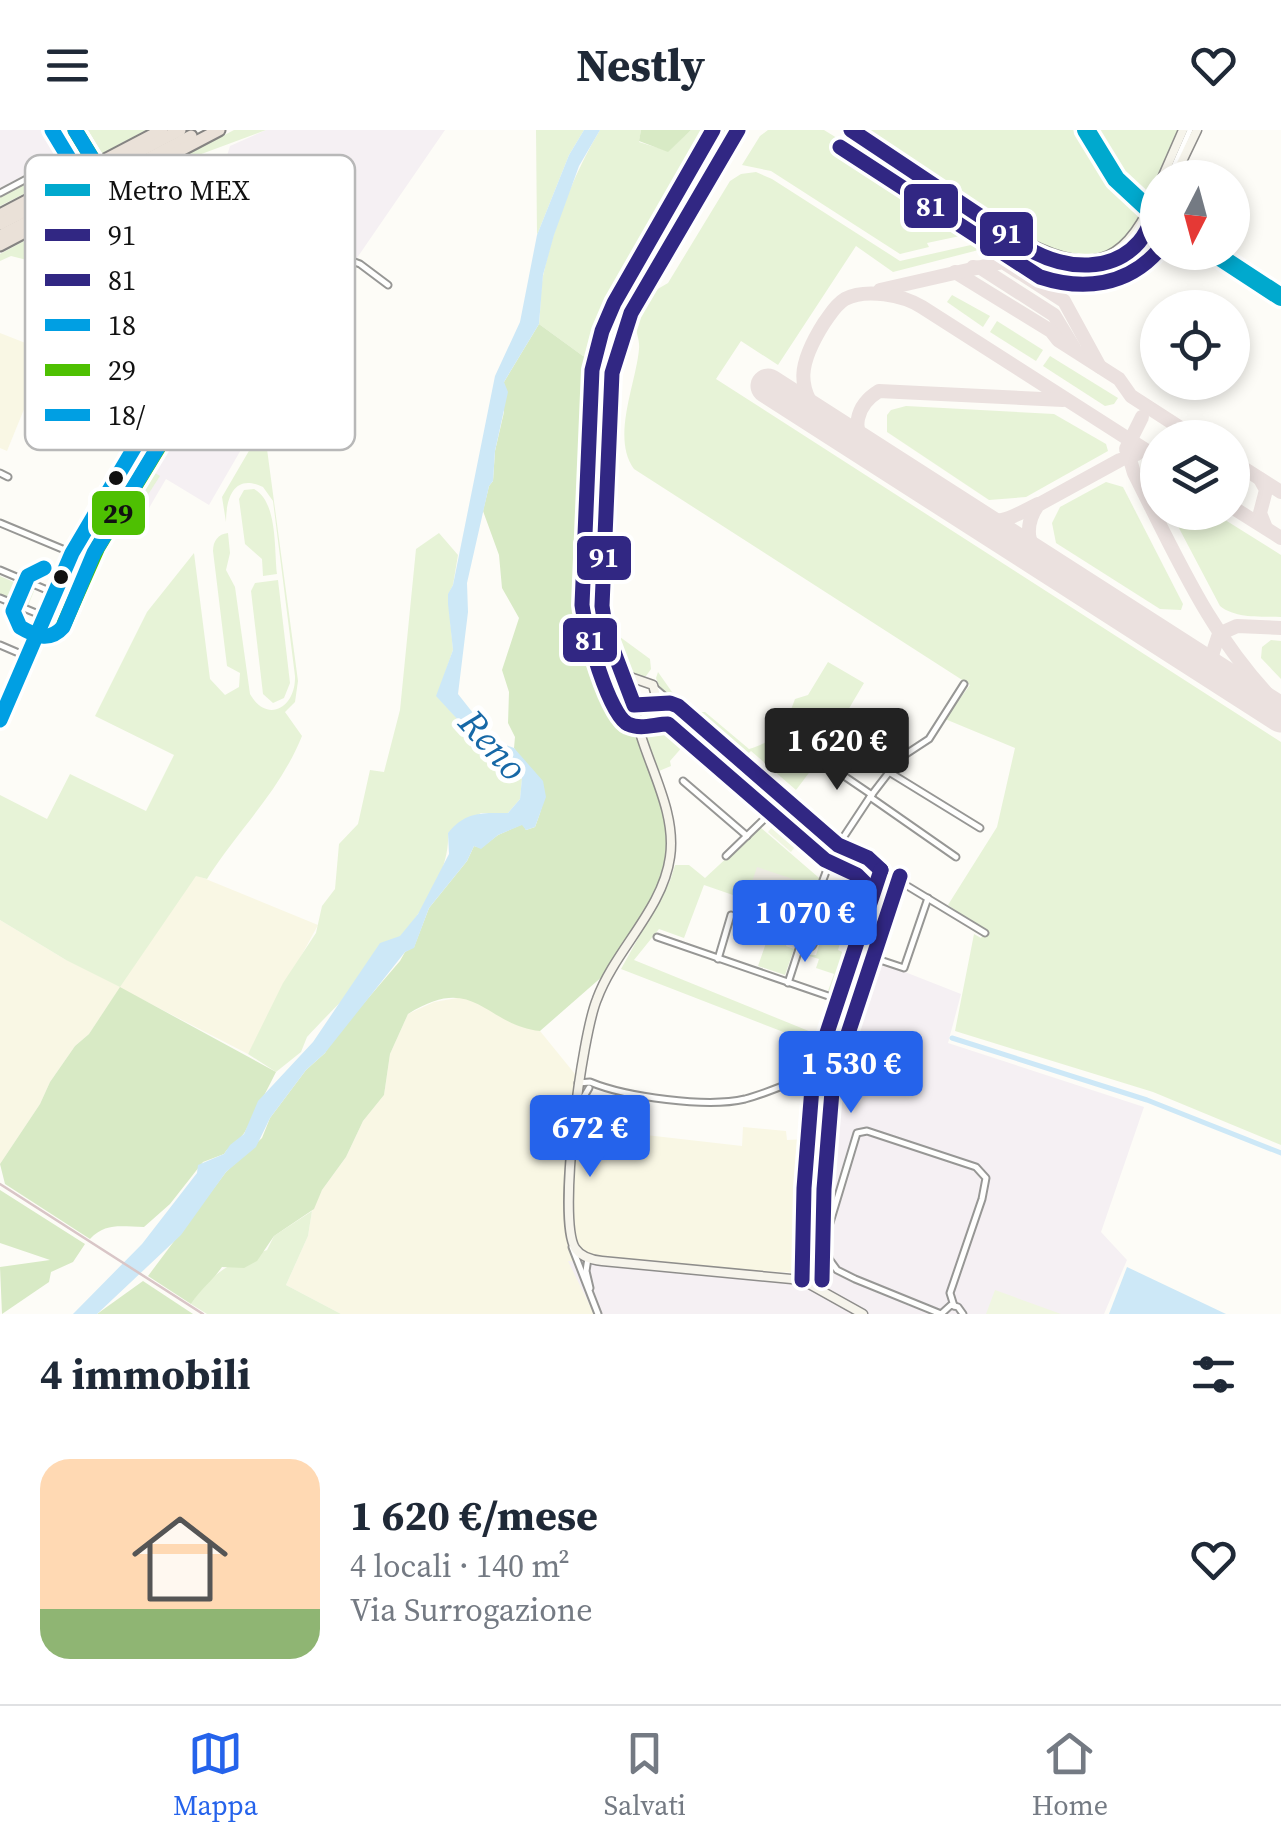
<!DOCTYPE html>
<html lang="it">
<meta charset="utf-8">
<style>
body{margin:0;font-family:"Source Serif 4",serif;background:#f2f2f3;color:#1f2937;height:100vh;display:flex;flex-direction:column;font-size:38px;white-space:nowrap}
*{box-sizing:border-box;margin:0}
p{font-size:32px;color:#747a83}
.icon{flex:none;width:55px;height:55px;fill:none;stroke:currentColor;stroke-width:2;stroke-linecap:round;stroke-linejoin:round}
.map{position:relative;height:1184px;overflow:hidden}
.drawer{display:flex;flex-direction:column;background:#fff;flex:1}
.drawer>*{flex:none}
.needle{width:65px;rotate:186deg}
.fabs{position:absolute;left:1140px;top:30px;display:grid;gap:20px}
.fabs a{display:grid;place-items:center;width:110px;height:110px;border-radius:50%;background:#fff;box-shadow:0 5px 15px #0003;font-size:50px}
.price{position:absolute;translate:-50% -85px;padding:0 22px;border-radius:10px;background:#2563eb;color:#fff;font-size:32px;line-height:65px;filter:drop-shadow(0 2px 5px #0008)}
.price::after{content:'';position:absolute;left:50%;top:60px;width:30px;height:22px;margin-left:-15px;background:inherit;clip-path:polygon(0 0,100% 0,50% 100%)}
.price.current{background:#222;color:#fff}
ul{padding:0;list-style:none}
li{display:flex;align-items:center;gap:30px;height:250px;padding:0 40px}
li span{display:grid;place-items:center;flex:none;width:280px;height:200px;border-radius:30px;color:#555}
li>.icon{margin-inline-start:auto}
span .icon{width:120px;height:120px;fill:#fffc;stroke-width:1}
li b{font-size:42px}
h2{display:flex;justify-content:space-between;align-items:center;height:120px;padding:0 40px;font-size:42px}
header{display:flex;justify-content:space-between;align-items:center;height:130px;padding:0 40px;background:#fff;font-size:45px;font-weight:700}
.tab-bar{display:flex;justify-content:space-around;align-items:center;height:140px;border-top:2px solid #e0e1e3;background:#fff;font-size:28px;color:#747a83}
.tab-bar a{display:grid;justify-items:center;gap:5px}
.tab-bar .current{color:#2563eb}
.map>svg:first-child{display:block}
</style>
<header><svg class="icon" aria-label="menu" viewBox="0 0 24 24"><path d="M4 6h16M4 12h16M4 18h16"/></svg>Nestly<svg class="icon" aria-label="heart" viewBox="0 0 24 24"><path d="M12 20l-8-8c-3-5 5-10 8-4 3-6 11-1 8 4z"/></svg></header>
<div class="map">
<svg width="1281" height="1184" viewBox="0 0 1281 1184">
<rect width="100%" height="100%" fill="#fdfcf7"/>
<!-- industrial -->
<g fill="#f5f0f3">
<polygon points="0,0 46,0 60,26 0,58"/>
<polygon points="266,0 445,0 337,157 338,163 304,213 289,244 275,304 253,299 209,375 166,349 142,390 109,370 148,305 154,289 163,200 195,155 212,122 214,85 212,74 230,16"/>
<polygon points="854,822 961,864 948,913 1144,977 1101,1102 1127,1130 1104,1184 594,1184 567,1131 612,1131 815,1147 809,1139 803,1107 815,938"/>
</g>
<!-- farmland -->
<g fill="#f9f7e4">
<polygon points="39,190 101,214 92,240 148,262 146,282 132,312 96,297 99,289 31,262 7,321 0,318 0,203 28,214"/>
<polygon points="196,745 318,795 248,924 120,858 89,904 75,916 50,952 40,974 0,1034 0,790 66,830"/>
<polygon points="463,867 473,869 510,892 540,901 579,949 573,988 578,1002 637,1004 742,1016 743,997 786,1001 787,1010 808,1009 803,1047 804,1123 816,1148 800,1143 568,1131 594,1184 341,1184 286,1155 308,1106 312,1081 322,1060 346,1027 363,991 384,965 390,924 408,884 434,872"/>
</g>
<!-- green -->
<g fill="#e7f3d7">
<polygon points="58,0 63,5 66,0 146,0 80,35"/>
<polygon points="234,0 266,0 196,26 105,77 101,70"/>
<polygon points="536,0 584,0 569,25 537,105"/>
<path d="M600 0H641L639 12 668 21 691 0H728L700 43 611 208 610 232 583 226 539 194C541 178 540 162 543 146 554 95 573 45 600 0Z"/>
<polygon points="768,0 824,0 965,87 965,100 960,106 927,113 929,117 900,124 771,41 742,35 760,6"/>
<path d="M861 0H1180C1173 16 1164 34 1157 49 1152 62 1148 79 1140 92 1113 136 1069 127 1029 109Z"/>
<polygon points="58,35 64,35 69,41 0,76 0,66"/>
<path d="M756 42 772 49 900 131 993 110 1002 114 893 142 856 116 778 235 741 211 716 249 1281 612V1015L1153 962 955 901 974 804 981 808 985 801 948 775 997 697 1015 618 945 589 970 555 634 339C611 308 636 254 639 219 640 210 636 204 636 195L656 160 668 153 730 51 741 44Z"/>
<polygon points="91,75 131,139 126,145 39,133 11,126 0,131 0,124"/>
<polygon points="952,165 990,186 983,197 947,172"/>
<polygon points="997,191 1043,220 1036,231 990,202"/>
<polygon points="1050,226 1118,268 1114,274 1105,276 1043,236"/>
<polygon points="906,276 1054,284 1106,314 1108,321 1026,367 989,370 887,302 887,285 891,280"/>
<path d="M260 302 265 304 298 551 295 572 285 582 302 606C280 661 238 700 207 749L196 746 120 857 66 830 0 790V665L47 689 70 644 146 681 174 625 95 586 147 482 194 423 210 549 225 565 239 557 240 543 227 536 213 421C213 411 218 404 228 403L230 423 226 440 235 457 250 564C267 594 296 578 295 546L273 371 263 357C234 343 226 368 226 392L222 367Z"/>
<polygon points="134,330 160,346 140,377 114,361"/>
<polygon points="1106,352 1123,357 1183,474 1181,480 1160,479 1056,413 1052,393 1060,377"/>
<path d="M254 359C278 372 274 420 277 444L263 446 262 429 245 414 239 369 244 360Z"/>
<path d="M610 368 609 472 620 507 650 529 651 539 646 546C592 554 609 400 610 368Z"/>
<path d="M1171 383H1214L1281 425V487C1261 486 1236 489 1220 476Z"/>
<path d="M439 403 458 425 453 455 448 465 453 520 437 566 483 617 505 629 522 649 520 669 508 683H481L448 703C452 774 352 857 307 907L301 922 276 942 248 924 283 853 316 803 322 776 335 759 339 714 358 694 370 640 384 642 400 580 416 419Z"/>
<polygon points="0,446 34,461 27,478 0,467"/>
<polygon points="278,450 290,553 284,568 273,573 263,564 251,461 255,453"/>
<polygon points="1271,510 1281,511 1281,549 1261,528 1262,517"/>
<path d="M828 532 864 553 818 631 796 660 751 621 743 628 741 626 662 563 656 548 658 542 672 562 700 582H705L749 619C776 612 786 594 795 569L808 565Z"/>
<polygon points="664,574 698,599 670,631 671,636 659,641 646,613 644,587 656,575"/>
<polygon points="760,697 825,753 835,757 845,797 838,820 847,824 835,860 828,861 834,844 816,838 819,829 806,825 816,825 822,806 801,800 803,792 796,789 794,793 777,788 774,796 782,799 780,804 788,811 786,816 794,819 785,845 758,836 766,813 762,811 773,779 704,755 684,808 659,799 634,830 821,906 817,915 621,839 670,751 675,735 689,735 705,748"/>
<path d="M312 1081 308 1106 286 1155 341 1184H207L191 1174C212 1141 231 1133 267 1120L274 1106Z"/>
</g>
<!-- forest -->
<g fill="#d8eac5">
<polygon points="641,0 691,0 668,22 639,11"/>
<path d="M539 194 583 226 610 232 602 359 600 490 674 710 669 735 620 831 540 901C483 894 475 842 408 884L390 924 384 965 363 991 346 1027 322 1060 314 1079 274 1106 257 1131 244 1138 222 1137C212 1151 201 1159 191 1174L148 1146 226 1042 262 1008 270 988 306 940 325 923 334 908 400 831 405 822 414 817 429 778 467 731 474 716 481 718 498 705 523 694 526 700 535 697C554 648 540 656 514 618L515 607 508 593 509 562 502 540 519 488 502 458 499 425 483 381 489 356 493 351 495 321 504 282V252Z"/>
<path d="M120 857 276 942C266 962 257 979 246 1000 241 1010 230 1014 224 1024L203 1032 170 1074 144 1097C122 1097 106 1092 90 1109L5 1054 0 1034 40 974 50 952 75 916 89 904Z"/>
<polygon points="0,1060 85,1114 73,1132 51,1142 49,1152 2,1184 0,1137 50,1130 0,1113"/>
<polygon points="143,1151 193,1184 97,1184"/>
</g>
<!-- pitch -->
<g fill="#f0f6e1">
<polygon points="787,680 798,690 786,704 797,714 791,722 768,702"/>
<polygon points="995,1160 1061,1184 986,1184"/>
</g>
<!-- plaza -->
<polygon fill="#edebe2" points="757,737 799,751 793,768 751,755"/>
<!-- water -->
<g fill="#cde8f7">
<path d="M584 0H600L579 36 554 105 543 145 539 194 504 252 508 262 495 321 493 351 489 356 467 453 468 482 458 564 495 611 514 618 543 651 546 667 535 697 526 700 522 695 498 705 481 719 474 716 467 731 429 778 414 818 405 822 325 923 306 940 270 988 256 1017 226 1042 181 1105 97 1184H73L142 1114 197 1043 198 1035 224 1024 230 1015 244 1004 258 971 313 912 380 813 400 806 418 784 449 724 448 703C466 681 481 683 508 683L520 669 522 648 505 629 483 617 436 566 453 520 448 474V464L453 455 495 246 520 192 537 105 569 25Z"/>
<polygon points="1127,1137 1226,1184 1109,1184"/>
</g>
<g fill="none" stroke-linecap="round" stroke-linejoin="round">
<!-- canal -->
<polyline stroke="#cde8f7" stroke-width="5" points="952,908 1147,970 1281,1023"/>
<!-- taxiway -->
<g stroke="#ebe1df" stroke-width="14">
<polyline points="973,137 981,138 1054,185 1074,218"/>
<polyline points="955,142 1051,201 1058,210 1119,249 1131,266 1196,308"/>
<polyline points="880,160 1003,132 1064,171 1100,237"/>
<path d="M827 293C792 259 800 231 824 193 830 185 835 175 845 169 866 158 903 165 922 177L1158 328"/>
<path d="M1130 311 1129 326 1134 343C1176 426 1213 512 1281 578"/>
<polyline points="1126,319 1142,287"/>
<path d="M870 321C849 301 856 275 879 261L1063 270"/>
<polyline points="1232,331 1281,362"/>
<polyline points="1260,349 1266,360 1260,383 1266,398"/>
<polyline points="1232,377 1281,408"/>
<path d="M973 387C998 398 1016 385 1038 374"/>
<path d="M1045 433C1026 417 1024 395 1038 375L1120 330 1137 324"/>
<polyline points="1224,548 1212,525 1219,504 1237,496 1281,498"/>
</g>
<!-- runway -->
<polyline stroke="#ebe1df" stroke-width="35" points="768,256 1281,585"/>
<defs>
<g id="street">
<polyline points="1169,48 1190,0"/>
<polyline points="0,63 68,27"/>
<polyline points="1149,95 1158,75"/>
<polyline points="1128,114 1148,94"/>
<polyline points="168,182 204,128 209,87 214,80 360,134 388,155"/>
<polyline points="0,343 8,347"/>
<polyline points="0,393 72,423"/>
<polyline points="0,440 54,463"/>
<polyline points="0,468 43,486"/>
<polyline points="0,515 28,527"/>
<polyline points="656,559 838,715 868,728 881,740 985,803"/>
<polyline points="822,631 872,665"/>
<polyline points="889,642 980,698"/>
<polyline points="683,651 747,706"/>
<polyline points="870,667 956,727"/>
<polyline points="726,726 785,669"/>
<polyline points="823,750 833,723 870,667 900,628 929,609 964,554"/>
<circle cx="807" cy="811" r="7"/>
<polyline points="657,807 837,869"/>
<polyline points="853,821 904,838 928,768"/>
<polyline points="718,829 731,785"/>
<polyline points="788,853 801,813"/>
<path d="M578 953 590 952C626 967 707 978 745 969 768 963 790 952 813 945"/>
<polyline points="579,975 589,958"/>
<polyline points="572,1117 598,1184"/>
<polyline points="588,1128 586,1141 590,1158"/>
<polyline points="802,1150 804,1058 813,945 881,740"/>
<polyline points="941,1184 855,1149 837,1140 829,1129 826,1106 857,1003 867,1001 976,1037 986,1048 982,1069 950,1163 954,1176"/>
<polyline points="941,1184 951,1175 958,1177 963,1184"/>
</g>
<g id="secondary">
<polyline points="52,0 74,38"/>
<path d="M851 0 1034 122C1078 149 1136 133 1158 86"/>
<polyline points="1162,48 1183,0"/>
<polyline points="1174,48 1197,0"/>
<polyline points="96,72 160,176"/>
<path d="M1027 112C1099 149 1128 128 1158 59"/>
<polyline points="157,206 166,183 160,176"/>
<path d="M620 539 630 547 653 555 656 566 650 576 638 578 629 570C625 538 605 509 602 476L611 265 616 224 631 183 727 14 738 0"/>
<path d="M631 573C637 584 638 597 642 609 654 646 676 687 670 727 663 779 615 820 597 869 582 905 557 1088 575 1118 581 1127 592 1130 602 1131L802 1150 863 1184"/>
<polyline points="0,590 72,423 149,289 154,220 148,159"/>
</g>
<g id="highway">
<polyline points="0,85 162,0"/>
<polyline points="0,94 180,0"/>
<polyline points="0,106 191,6"/>
<polyline points="0,115 219,0"/>
</g>
</defs>
<!-- street casing -->
<use href="#street" stroke="#979795" stroke-width="9"/>
<!-- secondary casing -->
<use href="#secondary" stroke="#8e8d8b" stroke-width="11"/>
<!-- highway casing -->
<use href="#highway" stroke="#858482" stroke-width="15"/>
<!-- street -->
<use href="#street" stroke="#fffffe" stroke-width="5"/>
<!-- secondary -->
<use href="#secondary" stroke="#f6f4eb" stroke-width="8"/>
<!-- highway -->
<use href="#highway" stroke="#eae1d8" stroke-width="11"/>
<!-- rail -->
<polyline stroke="#d9c6c7" stroke-width="2.5" points="0,1054 203,1184"/>
<defs>
<g id="bus-1">
<polyline points="738,0 631,183 612,243 602,476 606,501 634,575 670,573 678,576 838,715 868,728 881,740"/>
<path d="M851 0 1034 122C1067 139 1112 143 1139 112 1148 102 1152 88 1158 76"/>
<polyline points="802,1150 804,1058 813,945 881,740"/>
</g>
<g id="bus-2">
<path d="M713 0 614 173 602 201 592 240 582 475C585 498 609 586 628 594 641 600 655 594 668 594L825 730 857 745 867 755"/>
<path d="M840 17 1040 147C1083 161 1127 156 1158 121"/>
<polyline points="822,1150 824,1059 833,949 900,746"/>
</g>
<polyline id="bus-3" points="0,590 72,423 143,303 153,269 153,195 148,159 52,0"/>
<polyline id="bus-4" points="64,494 98,417 163,310 172,280 175,242 173,186 167,151 75,0"/>
<path id="bus-5" d="M44 438 28 446 13 481 20 497C35 506 50 512 63 497L94 423 163 309 171 285 173 259V195L167 152 75 0"/>
</defs>
<!-- bus-1 casing -->
<use href="#bus-1" stroke="#fff" stroke-width="22"/>
<!-- bus-2 casing -->
<use href="#bus-2" stroke="#fff" stroke-width="22"/>
<!-- bus-3 casing -->
<use href="#bus-3" stroke="#fff" stroke-width="22"/>
<!-- bus-4 casing -->
<use href="#bus-4" stroke="#fff" stroke-width="22"/>
<!-- bus-5 casing -->
<use href="#bus-5" stroke="#fff" stroke-width="22"/>
<!-- bus-1 -->
<use href="#bus-1" stroke="#312783" stroke-width="15"/>
<!-- bus-2 -->
<use href="#bus-2" stroke="#312783" stroke-width="15"/>
<!-- bus-3 -->
<use href="#bus-3" stroke="#009fe3" stroke-width="15"/>
<!-- bus-4 -->
<use href="#bus-4" stroke="#4ec002" stroke-width="15"/>
<!-- bus-5 -->
<use href="#bus-5" stroke="#009fe3" stroke-width="15"/>
<defs>
<g id="metro-1">
<polyline points="1086,0 1116,49 1158,88"/>
<polyline points="1212,122 1281,167"/>
</g>
</defs>
<!-- metro-1 casing -->
<use href="#metro-1" stroke="#fff" stroke-width="25"/>
<!-- metro-1 -->
<use href="#metro-1" stroke="#00a9ce" stroke-width="18"/>
</g>
<!-- markers -->
<g fill="#111" stroke="#fff" stroke-width="4">
<circle cx="116" cy="348" r="9"/>
<circle cx="61" cy="447" r="9"/>
</g>
<g text-anchor="middle" stroke-width="10" stroke-linejoin="round" paint-order="stroke">
<!-- water labels -->
<g font-size="38" font-style="italic" fill="#1768a6" stroke="#fff">
<text transform="translate(493 615) rotate(48)" y="13">Reno</text>
</g>
</g>
<!-- legend -->
<rect x="25" y="25" width="330" height="295" rx="15" fill="#fff" stroke="#b8b8b8" stroke-width="2.5"/>
<rect x="45" y="54" width="45" height="12" fill="#00a9ce"/>
<rect x="45" y="99" width="45" height="12" fill="#312783"/>
<rect x="45" y="144" width="45" height="12" fill="#312783"/>
<rect x="45" y="189" width="45" height="12" fill="#009fe3"/>
<rect x="45" y="234" width="45" height="12" fill="#4ec002"/>
<rect x="45" y="279" width="45" height="12" fill="#009fe3"/>
<g font-size="28" fill="#111">
<text x="108" y="70">Metro MEX</text>
<text x="108" y="115">91</text>
<text x="108" y="160">81</text>
<text x="108" y="205">18</text>
<text x="108" y="250">29</text>
<text x="108" y="295">18/</text>
</g>
<g stroke="#fff" stroke-width="4">
<rect x="902" y="52" width="58" height="48" rx="10" fill="#312783"/>
<rect x="978" y="80" width="57" height="48" rx="10" fill="#312783"/>
<rect x="90" y="359" width="57" height="48" rx="10" fill="#4ec002"/>
<rect x="575" y="404" width="58" height="48" rx="10" fill="#312783"/>
<rect x="561" y="486" width="58" height="48" rx="10" fill="#312783"/>
</g>
<g font-size="28" text-anchor="middle" font-weight="bold" fill="#fff">
<text x="931" y="86">81</text>
<text x="1007" y="113">91</text>
<text x="604" y="437">91</text>
<text x="590" y="520">81</text>
</g>
<g font-size="28" text-anchor="middle" font-weight="bold" fill="#111">
<text x="118" y="393">29</text>
</g>
</svg>
<div class="fabs">
<a><svg class="needle" viewBox="-14 -14 28 28"><path d="M0-13l5 13h-10z" fill="#e53935"/><path d="M0 13l5-13h-10z" fill="#747a83"/></svg></a>
<a><svg class="icon" aria-label="locate" viewBox="0 0 24 24"><circle cx="12" cy="12" r="6"/><path d="M12 2v4M12 18v4M2 12h4M18 12h4"/></svg></a>
<a><svg class="icon" aria-label="layers" viewBox="0 0 24 24"><path d="M12 4l9 5-9 5-9-5zM3 14l9 5 9-5"/></svg></a>
</div>
<b class="price current" style="left:837px;top:663px">1 620 €</b>
<b class="price" style="left:805px;top:835px">1 070 €</b>
<b class="price" style="left:851px;top:986px">1 530 €</b>
<b class="price" style="left:590px;top:1050px">672 €</b>
</div>
<section class="drawer">
<h2>4 immobili<svg class="icon" aria-label="filters" viewBox="0 0 24 24"><path d="M4 7h16M4 17h16"/><circle cx="9" cy="7" r="2"/><circle cx="15" cy="17" r="2"/></svg></h2>
<ul>
<li><span style="background:linear-gradient(#ffd9b3 75%,#8fb573 0)"><svg class="icon" aria-label="home" viewBox="0 0 24 24"><path d="M3 11l9-7 9 7M6 9v11h12V9"/></svg></span><div><b>1 620 €/mese</b><p>4 locali · 140 m²</p><p>Via Surrogazione</p></div><svg class="icon" aria-label="heart" viewBox="0 0 24 24"><path d="M12 20l-8-8c-3-5 5-10 8-4 3-6 11-1 8 4z"/></svg></li>
</ul>
</section>
<nav class="tab-bar">
<a class="current"><svg class="icon" aria-label="map" viewBox="0 0 24 24"><path d="M3 6l6-2 6 2 6-2v14l-6 2-6-2-6 2zM9 4v14M15 6v14"/></svg>Mappa</a>
<a><svg class="icon" aria-label="saved" viewBox="0 0 24 24"><path d="M7 4h10v16l-5-4-5 4z"/></svg>Salvati</a>
<a><svg class="icon" aria-label="home" viewBox="0 0 24 24"><path d="M3 11l9-7 9 7M6 9v11h12V9"/></svg>Home</a>
</nav>
